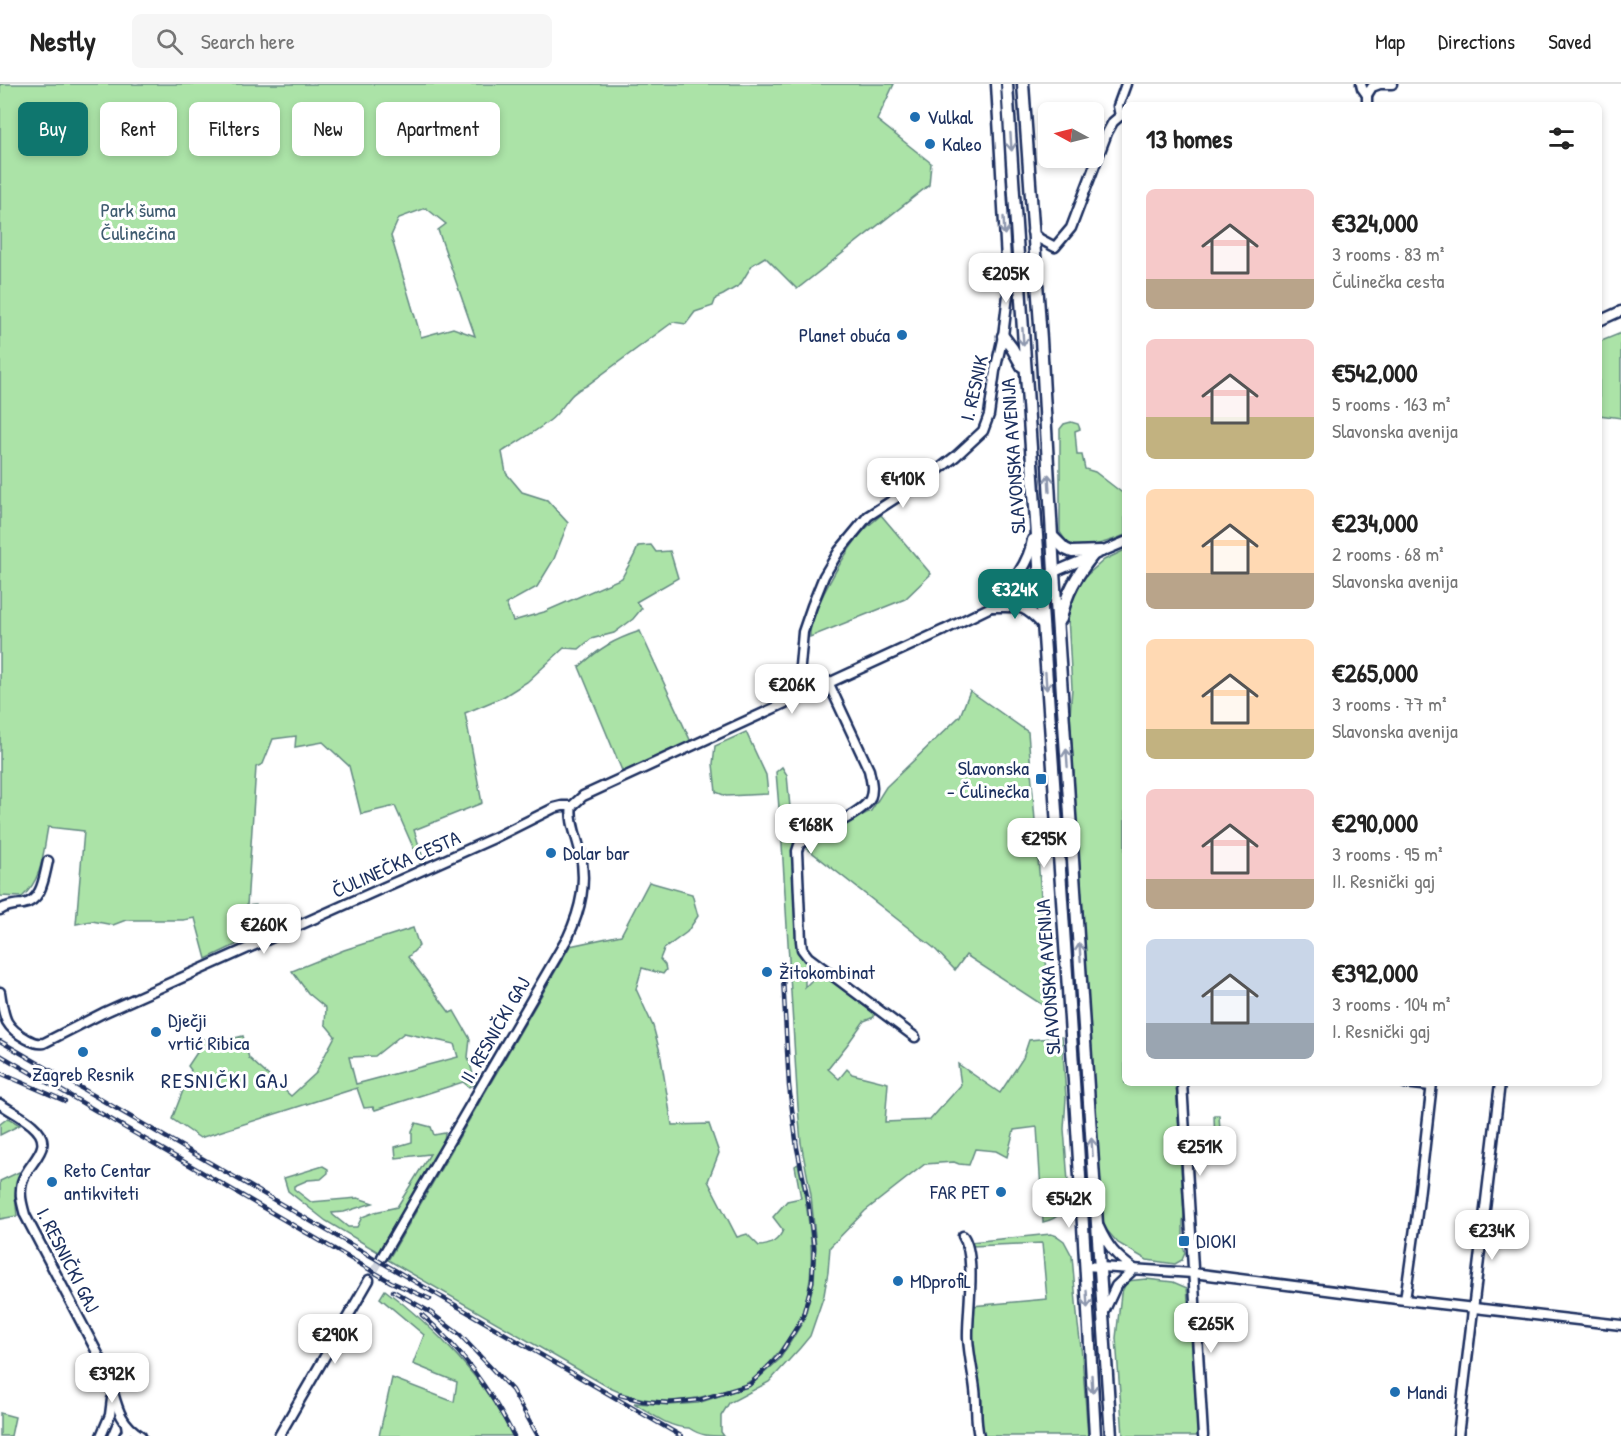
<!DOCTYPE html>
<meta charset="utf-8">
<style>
body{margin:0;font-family:"Patrick Hand",sans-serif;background:#f6f6f6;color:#222;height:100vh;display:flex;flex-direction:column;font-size:22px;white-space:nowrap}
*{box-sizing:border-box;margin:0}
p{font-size:20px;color:#767676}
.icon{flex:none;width:33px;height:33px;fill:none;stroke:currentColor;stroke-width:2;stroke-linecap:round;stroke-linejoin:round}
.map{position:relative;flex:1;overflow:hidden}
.sheet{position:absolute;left:1122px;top:18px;width:480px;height:984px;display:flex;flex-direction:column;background:#fff;border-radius:9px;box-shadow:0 3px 9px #0003}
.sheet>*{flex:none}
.banner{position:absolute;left:18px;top:18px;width:570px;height:54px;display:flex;gap:12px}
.needle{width:39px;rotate:277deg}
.controls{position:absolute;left:1038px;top:18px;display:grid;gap:12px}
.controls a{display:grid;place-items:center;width:66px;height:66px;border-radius:9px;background:#fff;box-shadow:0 3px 9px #0003;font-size:30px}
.price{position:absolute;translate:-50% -51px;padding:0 14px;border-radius:12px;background:#fff;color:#222;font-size:20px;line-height:39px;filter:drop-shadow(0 2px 3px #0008)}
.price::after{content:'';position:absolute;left:50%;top:36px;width:18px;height:14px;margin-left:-9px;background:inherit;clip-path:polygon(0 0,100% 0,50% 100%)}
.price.selected{background:#0f766e;color:#fff}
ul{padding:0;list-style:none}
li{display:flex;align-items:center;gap:18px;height:150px;padding:0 24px}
li span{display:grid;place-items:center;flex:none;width:168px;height:120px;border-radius:9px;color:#555}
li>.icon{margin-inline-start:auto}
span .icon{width:72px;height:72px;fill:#fffc;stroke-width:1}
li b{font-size:26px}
h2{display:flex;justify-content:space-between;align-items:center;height:72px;padding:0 24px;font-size:26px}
.pill{padding:0 21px;border-radius:9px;background:#fff;box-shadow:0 3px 9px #0003;font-size:21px;line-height:54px}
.pill.selected{background:#0f766e;color:#fff}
header{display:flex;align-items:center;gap:36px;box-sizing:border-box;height:84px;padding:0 30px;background:#fff;border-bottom:2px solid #e0e0e0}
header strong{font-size:28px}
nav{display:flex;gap:33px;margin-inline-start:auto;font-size:21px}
.search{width:420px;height:54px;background:#f6f6f6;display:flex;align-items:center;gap:15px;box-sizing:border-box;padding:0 21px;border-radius:9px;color:#767676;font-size:22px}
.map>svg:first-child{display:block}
</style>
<header>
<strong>Nestly</strong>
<div class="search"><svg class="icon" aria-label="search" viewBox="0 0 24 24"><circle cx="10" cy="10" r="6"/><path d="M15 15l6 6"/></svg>Search here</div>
<nav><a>Map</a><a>Directions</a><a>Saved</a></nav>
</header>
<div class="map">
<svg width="1621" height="1352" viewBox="0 0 1621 1352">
<rect width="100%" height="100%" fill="#fff"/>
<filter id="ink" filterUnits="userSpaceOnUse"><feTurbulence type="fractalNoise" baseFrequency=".0167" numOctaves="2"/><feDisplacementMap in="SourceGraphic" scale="12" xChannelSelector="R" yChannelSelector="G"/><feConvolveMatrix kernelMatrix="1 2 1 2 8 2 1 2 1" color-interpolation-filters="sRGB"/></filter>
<g filter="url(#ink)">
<!-- green -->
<g fill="#abe3a7" stroke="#638982" stroke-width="1.5" fill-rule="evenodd">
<path d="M0 0H894L877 36 931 79 929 101 797 205 765 173 752 181 740 201 723 211 716 214 713 222 695 228 686 240 673 238 586 302C567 309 565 325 549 337 534 349 517 358 502 368L506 389 522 408 547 416 568 439 554 475 537 503 506 520 513 537 544 528 622 494C627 483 635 473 638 462L651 461 656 468 670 467 678 494 636 518 642 524 633 535 614 549 591 555 579 565 564 564 527 598 503 613 465 629 482 719 414 746 424 777 420 779 395 722 361 730 349 682 323 658 295 663 296 652 273 655 263 680 256 683 247 822 256 821 265 847 206 875 195 834 183 836H126L113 841 92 837 76 840 84 747 48 743C43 768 43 795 22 813L0 812ZM426 124 446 140 438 146 475 252 453 244 421 253 391 152 399 134Z"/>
<polygon points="1621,249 1621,334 1599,331 1599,258"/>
<path d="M1071 338 1078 340 1080 345 1075 347 1077 371H1082L1085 385 1095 388 1125 411V451C1114 456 1084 466 1073 462 1066 459 1063 453 1060 448V345L1064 340Z"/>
<path d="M881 431 931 490 905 515 810 553C808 530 845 469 860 451 866 443 874 437 881 431Z"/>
<polygon points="1125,466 1125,999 1176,999 1184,1133 1183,1137 1183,1162 1185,1169 1182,1176 1175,1180 1147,1176 1118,1159 1103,1142 1070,632 1072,604 1068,532 1078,499 1104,476"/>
<path d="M640 547 691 658 623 689 579 583C600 564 613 556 640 547Z"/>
<polygon points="970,607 1028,648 1050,926 966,871 955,886 934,864 804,762 807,758 871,727 886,703 960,632"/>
<polygon points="746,648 766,691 768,710 726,712 716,708 713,680 715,662"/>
<path d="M782 683 787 691 794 766 799 864 803 873 811 881 805 891V903L814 894V886L819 891 821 889 875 926 874 933 864 937 847 961 828 985 839 995 847 985 852 990 888 999 885 1038 930 1036 961 1001 958 980 1000 1009 1023 974 1029 956 1062 953 1066 1014 1064 1045 1069 1111H1067C1067 1127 1057 1135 1043 1138L1037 1043 1014 1046 1007 1073 996 1067 975 1065 969 1081 959 1080 954 1078 925 1080 865 1127 830 1163 828 1188 824 1211 810 1252 800 1264 769 1298 729 1319 721 1332V1348L724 1352C709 1352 701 1352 689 1344 669 1344 650 1329 634 1319L670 1321 698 1319 750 1302 780 1275 804 1236 814 1198 816 1162 811 1111 801 1059 798 1023 782 760 776 688Z"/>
<path d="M649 798 692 810 698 832 687 848 664 865 660 875 665 881 666 886 663 890 642 884 636 905 653 942 660 968 672 1041 709 1040 719 1069 708 1097 737 1153 747 1150 759 1162C770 1162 779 1156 783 1146L773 1133 787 1117 801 1114 795 1082 798 1080C809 1130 820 1183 801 1232 798 1240 792 1248 787 1256 778 1270 762 1290 747 1299 738 1305 723 1307 713 1310 679 1320 642 1320 610 1304L388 1176 570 862 621 851Z"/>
<path d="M413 844 419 862 408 873 450 929 454 927 470 955 468 973 476 1000 469 1003 463 998 375 1026 373 1023 364 1024 357 1004 200 1054 172 1035 191 986 188 982 198 967 193 961 198 954 219 958 243 952 249 974 291 1012 315 990 335 952 325 940 326 924 308 909 292 887 344 866ZM404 949 454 960 458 973 356 1000 349 973 375 972Z"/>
<polygon points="1214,1031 1219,1031 1221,1062 1215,1062"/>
<polygon points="8,1034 20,1041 0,1051 0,1040"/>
<polygon points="416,1039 431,1043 434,1051 445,1049 444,1057 378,1168 326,1137 288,1107 284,1094 323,1082 328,1085 328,1089 321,1095 308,1096 294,1102 294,1105 311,1118 358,1114 373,1119 344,1128 332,1129 333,1131 348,1143 357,1143 362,1133 375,1128 397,1123 430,1070 396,1074 395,1063 412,1058 412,1047"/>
<polygon points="19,1088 21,1092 15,1111 17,1132 0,1135 0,1097"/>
<path d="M1051 1150 1057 1152 1064 1157 1072 1172 1078 1241 1082 1271 1088 1352H984C980 1338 984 1324 981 1310 976 1281 971 1252 972 1222L1047 1215 1042 1159 972 1162 971 1158Z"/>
<polygon points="1146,1195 1173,1198 1187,1204 1199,1352 1123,1352 1116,1254 1121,1210 1127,1197"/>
<path d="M385 1206C434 1242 486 1297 513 1352H379L392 1294 454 1318 457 1298 413 1280 424 1251 380 1214Z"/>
<polygon points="0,1329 15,1333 11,1352 0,1352"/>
</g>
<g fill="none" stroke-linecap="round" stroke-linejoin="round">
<!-- minor-tunnel -->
<polyline stroke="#d1d5df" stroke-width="8" stroke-dasharray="8 4" stroke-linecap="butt" points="369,1196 382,1173"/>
<defs>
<g id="minor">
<polyline points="1361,0 1362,4 1367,11 1367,21"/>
<polyline points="1367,11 1372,3 1380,0 1392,0"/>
<polyline points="1120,32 1118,22 1126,0"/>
<polyline points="1032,148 1040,155 1055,163 1071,144 1107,49 1113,38 1120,32"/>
<polyline points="1599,237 1621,227"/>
<path d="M829 600 869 686C871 696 874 705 870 715 863 729 820 748 805 756L799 761 797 767 801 857 802 865 808 873 915 953"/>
<polyline points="800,613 799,593 803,548 812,522 824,492 839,467 868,432 930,392 956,372 983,347 989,331 995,287 1003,252 1008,211 996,0"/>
<path d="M0 826C8 821 14 821 23 820 42 817 44 793 48 777"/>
<path d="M0 908C4 932 3 942 27 955 33 958 37 960 44 959L103 929 494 754 554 724 562 722H572L583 712 944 546 993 522 1054 488 1125 458"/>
<polyline points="1182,999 1203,1352"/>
<polyline points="1405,999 1431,1002"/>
<path d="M0 1020C11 1027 23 1033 32 1041 58 1063 28 1077 22 1098 19 1110 22 1120 25 1131L100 1274C102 1280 105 1286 108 1292 117 1317 116 1337 141 1352"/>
<path d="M1099 1143C1108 1163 1116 1172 1134 1185"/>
<path d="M963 1152C977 1173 967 1229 968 1254 969 1272 973 1288 975 1305 977 1321 975 1336 979 1352"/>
<path d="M382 1173 568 853C581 825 587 798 580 767 577 753 569 736 572 722"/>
<polyline points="1085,1182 1193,1189 1405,1216 1621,1241"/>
<polyline points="1405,1216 1418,1122 1432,999"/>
<polyline points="1104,1228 1116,1202 1134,1185"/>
<polyline points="101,1352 110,1331 112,1315"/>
<polyline points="124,1352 127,1347 126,1340"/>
<polyline points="279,1352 369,1196"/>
<polyline points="1458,1352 1500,999"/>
</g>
<g id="major">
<path d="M1007 0C1035 451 1071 901 1095 1352"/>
<polyline points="1023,0 1041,255 1054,488 1111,1352"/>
<polyline points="1003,252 1012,264 1022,282"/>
<polyline points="1052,452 1065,465 1072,468 1101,467"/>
<path d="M993 522C1010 502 1029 482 1033 456"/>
<path d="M993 522C1020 522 1023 519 1042 539"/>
<path d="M1061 535C1066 509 1077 491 1093 471"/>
</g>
</defs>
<!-- minor casing -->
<use href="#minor" stroke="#1b2f5e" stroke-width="13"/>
<!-- major casing -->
<use href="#major" stroke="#1b2f5e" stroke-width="15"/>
<!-- minor -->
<use href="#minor" stroke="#fff" stroke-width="8"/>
<!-- major -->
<use href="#major" stroke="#fff" stroke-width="10"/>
<defs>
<g id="rail">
<polyline points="0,957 681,1352"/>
<polyline points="0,971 391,1198 430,1215"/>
<polyline points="0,989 65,1017"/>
<polyline points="393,1207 430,1228 460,1251 512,1306 538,1352"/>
<path d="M422 1231C459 1262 492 1309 514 1352"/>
<polyline points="620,1311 643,1317 668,1319 699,1316 749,1301 778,1273 802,1235 812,1198 814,1164 809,1122 797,1064 789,1002 783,894"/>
</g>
</defs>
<!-- rail casing -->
<use href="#rail" stroke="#1b2f5e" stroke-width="4.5"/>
<!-- rail -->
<use href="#rail" stroke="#fff" stroke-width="2" stroke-dasharray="7" stroke-linecap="butt"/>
</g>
<!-- one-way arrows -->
<defs><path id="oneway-shaft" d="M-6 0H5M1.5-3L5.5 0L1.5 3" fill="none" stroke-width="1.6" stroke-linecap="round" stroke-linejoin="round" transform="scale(1.5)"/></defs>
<g stroke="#8d97ae">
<use href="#oneway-shaft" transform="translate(1011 58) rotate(86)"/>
<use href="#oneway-shaft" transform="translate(1004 142) rotate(87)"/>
<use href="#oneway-shaft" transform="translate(1023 253) rotate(86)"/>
<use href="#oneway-shaft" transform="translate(1049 399) rotate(-93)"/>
<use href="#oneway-shaft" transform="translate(1046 597) rotate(86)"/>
<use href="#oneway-shaft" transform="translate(1067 674) rotate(-94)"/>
<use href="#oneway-shaft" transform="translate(1080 868) rotate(-94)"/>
<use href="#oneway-shaft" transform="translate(1092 1063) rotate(-94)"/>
<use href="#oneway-shaft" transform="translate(1087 1215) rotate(87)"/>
<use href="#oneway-shaft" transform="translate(1092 1300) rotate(87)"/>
</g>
</g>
<!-- markers -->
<g fill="#1f6fb2" stroke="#fff" stroke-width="2">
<circle cx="915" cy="33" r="6"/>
<circle cx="930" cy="60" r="6"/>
<circle cx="902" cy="251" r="6"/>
<rect x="1035" y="689" width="12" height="12" rx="3"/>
<circle cx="551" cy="769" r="6"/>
<circle cx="767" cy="888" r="6"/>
<circle cx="156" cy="948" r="6"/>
<circle cx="83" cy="968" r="6"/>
<circle cx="52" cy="1098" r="6"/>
<circle cx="1001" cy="1108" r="6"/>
<rect x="1178" y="1151" width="12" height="12" rx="3"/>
<circle cx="898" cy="1197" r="6"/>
<circle cx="1395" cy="1308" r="6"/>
</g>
<g text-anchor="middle" stroke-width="6" stroke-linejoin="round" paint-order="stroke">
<!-- poi labels -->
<g font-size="20" fill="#1b2f5e" stroke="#fff" text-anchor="start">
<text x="927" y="40">Vulkal</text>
<text x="942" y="67">Kaleo</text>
<text x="890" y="258" text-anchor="end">Planet obuća</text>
<text x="1029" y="691" text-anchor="end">Slavonska<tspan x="1029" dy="23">- Čulinečka</tspan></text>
<text x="563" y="776">Dolar bar</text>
<text x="779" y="895">Žitokombinat</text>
<text x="168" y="943">Dječji<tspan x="168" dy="23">vrtić Ribica</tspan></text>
<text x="83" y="997" text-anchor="middle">Zagreb Resnik</text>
<text x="64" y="1093">Reto Centar<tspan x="64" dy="23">antikviteti</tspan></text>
<text x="989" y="1115" text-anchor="end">FAR PET</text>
<text x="1196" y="1164">DIOKI</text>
<text x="910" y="1204">MDprofiL</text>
<text x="1407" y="1315">Mandi</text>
</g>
<!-- park labels -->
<g font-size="20" fill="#3f5c70" stroke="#fff">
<text x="138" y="133">Park šuma<tspan x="138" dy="23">Čulinečina</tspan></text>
</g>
<!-- street labels -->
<g font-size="20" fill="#1b2f5e" stroke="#fff">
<text transform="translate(974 304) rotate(-77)" y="7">I. RESNIK</text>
<text transform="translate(1013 372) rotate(-94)" y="7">SLAVONSKA AVENIJA</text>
<text transform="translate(396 780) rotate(-24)" y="7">ČULINEČKA CESTA</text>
<text transform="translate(1048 893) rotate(-94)" y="7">SLAVONSKA AVENIJA</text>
<text transform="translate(495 946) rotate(-60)" y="7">II. RESNIČKI GAJ</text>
<text transform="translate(68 1176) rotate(63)" y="7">I. RESNIČKI GAJ</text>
</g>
<!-- quarter labels -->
<g font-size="22" letter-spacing="1.5" fill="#1b2f5e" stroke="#fff">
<text x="225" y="1004">RESNIČKI GAJ</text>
</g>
</g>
</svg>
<div class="controls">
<a><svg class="needle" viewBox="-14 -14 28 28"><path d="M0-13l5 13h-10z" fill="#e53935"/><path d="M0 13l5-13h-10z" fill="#767676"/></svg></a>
</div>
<b class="price" style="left:1006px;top:220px">€205K</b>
<b class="price" style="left:903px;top:425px">€410K</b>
<b class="price selected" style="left:1015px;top:536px">€324K</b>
<b class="price" style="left:792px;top:631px">€206K</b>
<b class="price" style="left:811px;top:771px">€168K</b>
<b class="price" style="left:1044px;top:785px">€295K</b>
<b class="price" style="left:264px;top:871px">€260K</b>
<b class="price" style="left:1200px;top:1093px">€251K</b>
<b class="price" style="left:1069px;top:1145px">€542K</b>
<b class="price" style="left:1492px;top:1177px">€234K</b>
<b class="price" style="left:1211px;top:1270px">€265K</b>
<b class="price" style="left:335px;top:1281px">€290K</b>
<b class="price" style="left:112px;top:1320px">€392K</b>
<div class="banner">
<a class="pill selected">Buy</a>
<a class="pill">Rent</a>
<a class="pill">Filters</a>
<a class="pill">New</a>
<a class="pill">Apartment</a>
</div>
<section class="sheet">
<h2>13 homes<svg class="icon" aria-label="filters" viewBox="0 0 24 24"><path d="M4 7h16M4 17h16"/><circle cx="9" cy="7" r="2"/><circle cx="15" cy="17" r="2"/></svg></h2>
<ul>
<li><span style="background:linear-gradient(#f6c9c9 75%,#b9a48a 0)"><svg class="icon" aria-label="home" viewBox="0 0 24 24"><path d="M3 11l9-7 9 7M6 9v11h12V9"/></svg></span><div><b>€324,000</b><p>3 rooms · 83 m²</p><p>Čulinečka cesta</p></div></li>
<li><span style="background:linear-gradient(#f6c9c9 65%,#c2b280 0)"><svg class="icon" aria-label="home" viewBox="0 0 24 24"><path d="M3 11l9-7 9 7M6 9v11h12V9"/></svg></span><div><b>€542,000</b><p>5 rooms · 163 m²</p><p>Slavonska avenija</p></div></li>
<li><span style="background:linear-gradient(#ffd9b3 70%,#b9a48a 0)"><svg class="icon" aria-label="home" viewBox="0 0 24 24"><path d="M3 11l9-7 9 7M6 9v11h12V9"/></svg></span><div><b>€234,000</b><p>2 rooms · 68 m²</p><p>Slavonska avenija</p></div></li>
<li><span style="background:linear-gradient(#ffd9b3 75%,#c2b280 0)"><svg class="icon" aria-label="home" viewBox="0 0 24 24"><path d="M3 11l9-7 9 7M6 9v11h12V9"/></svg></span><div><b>€265,000</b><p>3 rooms · 77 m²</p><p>Slavonska avenija</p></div></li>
<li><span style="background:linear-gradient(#f6c9c9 75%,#b9a48a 0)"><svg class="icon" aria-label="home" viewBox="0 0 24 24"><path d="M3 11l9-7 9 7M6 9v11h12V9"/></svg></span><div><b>€290,000</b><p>3 rooms · 95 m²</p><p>II. Resnički gaj</p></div></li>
<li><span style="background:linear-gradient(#c9d6e8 70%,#9aa5b1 0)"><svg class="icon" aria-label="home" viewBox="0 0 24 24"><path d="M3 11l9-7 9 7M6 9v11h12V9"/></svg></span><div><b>€392,000</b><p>3 rooms · 104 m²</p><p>I. Resnički gaj</p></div></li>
</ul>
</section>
</div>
